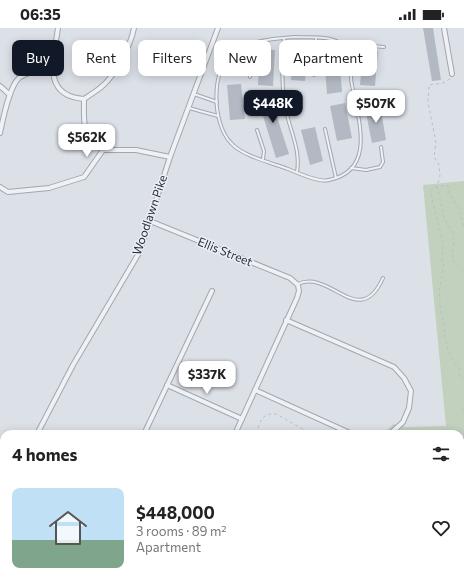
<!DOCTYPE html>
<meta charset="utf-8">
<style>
body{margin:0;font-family:Commissioner,sans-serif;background:#f6f6f6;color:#222;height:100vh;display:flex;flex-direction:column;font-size:15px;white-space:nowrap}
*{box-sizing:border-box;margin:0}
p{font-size:13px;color:#767676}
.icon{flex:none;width:22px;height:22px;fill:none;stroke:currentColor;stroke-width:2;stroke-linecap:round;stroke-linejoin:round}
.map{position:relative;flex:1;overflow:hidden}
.sheet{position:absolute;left:0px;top:402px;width:464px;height:156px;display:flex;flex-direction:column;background:#fff;border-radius:12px 12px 0 0;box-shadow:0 2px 10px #0003}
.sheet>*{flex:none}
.hud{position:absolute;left:12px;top:12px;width:440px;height:36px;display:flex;gap:8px}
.price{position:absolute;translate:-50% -34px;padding:0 9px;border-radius:8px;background:#fff;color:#222;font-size:13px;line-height:26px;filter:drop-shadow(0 1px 2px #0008)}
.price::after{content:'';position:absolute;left:50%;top:24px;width:12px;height:9px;margin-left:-6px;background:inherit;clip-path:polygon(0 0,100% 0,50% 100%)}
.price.active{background:#111827;color:#fff}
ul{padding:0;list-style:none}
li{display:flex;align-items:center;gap:12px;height:100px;padding:0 12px}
li span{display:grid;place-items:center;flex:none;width:112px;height:80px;border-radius:8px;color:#555}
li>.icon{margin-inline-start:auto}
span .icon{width:48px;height:48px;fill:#fffc;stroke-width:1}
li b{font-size:17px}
h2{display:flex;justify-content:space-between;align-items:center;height:48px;padding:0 12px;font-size:17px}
.chip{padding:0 14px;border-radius:8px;background:#fff;box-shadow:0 2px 10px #0003;font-size:14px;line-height:36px}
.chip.active{background:#111827;color:#fff}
.status{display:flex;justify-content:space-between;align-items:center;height:28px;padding:0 20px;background:#fff;direction:ltr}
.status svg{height:11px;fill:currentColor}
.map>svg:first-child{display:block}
</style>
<div class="status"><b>06:35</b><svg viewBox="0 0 49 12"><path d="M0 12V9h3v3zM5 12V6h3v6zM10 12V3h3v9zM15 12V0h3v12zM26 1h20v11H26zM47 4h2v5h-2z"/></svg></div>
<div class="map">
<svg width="464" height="558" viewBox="0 0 464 558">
<rect width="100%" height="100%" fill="#dce0e7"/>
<!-- green -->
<polygon fill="#c1d1bd" points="464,153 464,557 461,536 460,536 460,406 382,406 394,396 406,399 446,398 423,157"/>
<!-- building -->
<g fill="#b3b9c3">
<polygon points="423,0 433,0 441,52 432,53"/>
<polygon points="293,16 307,17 305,53 291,52"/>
<polygon points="260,21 275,22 273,58 258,57"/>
<polygon points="363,22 378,23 375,58 360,57"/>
<polygon points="339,29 342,64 327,66 324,30"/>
<polygon points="241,56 245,91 230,92 227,57"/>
<polygon points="273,63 278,92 289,126 276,130 263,88 259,65"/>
<polygon points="345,75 352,110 337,113 330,78"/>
<polygon points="380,77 386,112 372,115 365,80"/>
<polygon points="315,99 323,133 310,137 301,102"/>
<polygon points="212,554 291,554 289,558 210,558"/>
</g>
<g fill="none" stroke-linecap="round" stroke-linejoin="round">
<defs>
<g id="service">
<path d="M295 9C308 10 329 7 340 15 353 25 349 43 352 57 358 91 377 142 329 152 319 155 298 145 288 141 272 135 242 128 231 115 212 96 210 40 234 23 248 13 278 10 295 9Z"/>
<path d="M284 10C282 33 281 55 285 78 289 101 301 121 297 144"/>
<path d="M348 27C364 16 366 18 384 19"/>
<polyline points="314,47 316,10"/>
<polyline points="250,49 250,17"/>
<polyline points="194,66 217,74"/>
<polyline points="189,80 218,88"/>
<polyline points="325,101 336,150"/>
<polyline points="257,102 264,123 263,131"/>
<polyline points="351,140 366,142 380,139 383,134 381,119"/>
<path d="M298 256C331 241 359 303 383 250"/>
<polyline points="199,558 201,554"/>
</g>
<g id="minor">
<path d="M58 0C54 30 41 68 84 71"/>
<polyline points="444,0 452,46"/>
<polyline points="0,58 10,67"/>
<path d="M0 105C3 91 9 59 19 50 28 43 42 42 52 42"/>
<path d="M103 122C81 104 84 98 84 71 90 67 95 64 100 60 114 50 131 17 134 0"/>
<polyline points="0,159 8,164 49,160 84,149 103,122 136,122 170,129"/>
<polyline points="150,193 290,250 298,257 299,263 297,270 235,406"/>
<polyline points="286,292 394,339 404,350 411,363 409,380 403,394 390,406"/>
<polyline points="167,357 242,391"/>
<polyline points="255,362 352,406"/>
<polyline points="37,406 73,337 139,225 170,129 218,0"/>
<polyline points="144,406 212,263"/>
<polyline points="0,489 4,491"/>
<polyline points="0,508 4,498"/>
<polyline points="72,558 74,554"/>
<polyline points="167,558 169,554"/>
</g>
</defs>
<!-- service casing -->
<use href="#service" stroke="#a2a7b1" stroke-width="4"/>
<!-- minor casing -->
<use href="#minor" stroke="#a2a7b1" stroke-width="6"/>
<!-- path -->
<g stroke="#bbbec5" stroke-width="1" stroke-dasharray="3 3" stroke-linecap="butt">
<polyline points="450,51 443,55 429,57 428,74 436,115 434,129 439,137 440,148 437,158 445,192 453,205 454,213 452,230 453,233 464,243 464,248"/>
<polyline points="464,198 458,180 449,165 448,158 444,157 433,160 430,164 443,214 442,231 444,236 439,264 441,284 444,296 445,310 449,325 459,341 460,349 464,351"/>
<polyline points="464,381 461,383 464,386"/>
<path d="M256 406C260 394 262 384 276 386L312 406"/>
<polyline points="460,444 464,443"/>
<polyline points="332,558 334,554"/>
</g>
<!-- service -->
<use href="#service" stroke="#eff1f5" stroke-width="2"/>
<!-- minor -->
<use href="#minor" stroke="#eff1f5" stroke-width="4"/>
</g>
<g text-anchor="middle" stroke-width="3" stroke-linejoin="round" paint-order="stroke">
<!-- street labels -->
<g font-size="12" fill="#262d3d" stroke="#ebeff4">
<text transform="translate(150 187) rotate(-71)" y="4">Woodlawn Pike</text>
<text transform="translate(225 224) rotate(22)" y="4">Ellis Street</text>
</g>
</g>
</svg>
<b class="price active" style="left:273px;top:96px">$448K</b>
<b class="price" style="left:376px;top:96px">$507K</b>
<b class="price" style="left:87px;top:130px">$562K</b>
<b class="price" style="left:207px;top:367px">$337K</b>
<div class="hud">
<a class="chip active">Buy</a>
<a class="chip">Rent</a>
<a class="chip">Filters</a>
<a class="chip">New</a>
<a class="chip">Apartment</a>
</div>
<section class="sheet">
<h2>4 homes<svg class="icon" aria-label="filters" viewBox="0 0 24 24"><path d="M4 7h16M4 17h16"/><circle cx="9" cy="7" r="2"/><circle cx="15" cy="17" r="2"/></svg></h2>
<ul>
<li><span style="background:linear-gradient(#bfe0f5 65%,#7fa58c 0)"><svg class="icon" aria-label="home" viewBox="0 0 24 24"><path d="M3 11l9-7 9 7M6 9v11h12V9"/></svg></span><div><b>$448,000</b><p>3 rooms · 89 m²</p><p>Apartment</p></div><svg class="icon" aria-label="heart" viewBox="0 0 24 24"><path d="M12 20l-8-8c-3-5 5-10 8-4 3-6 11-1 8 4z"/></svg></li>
</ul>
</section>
</div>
